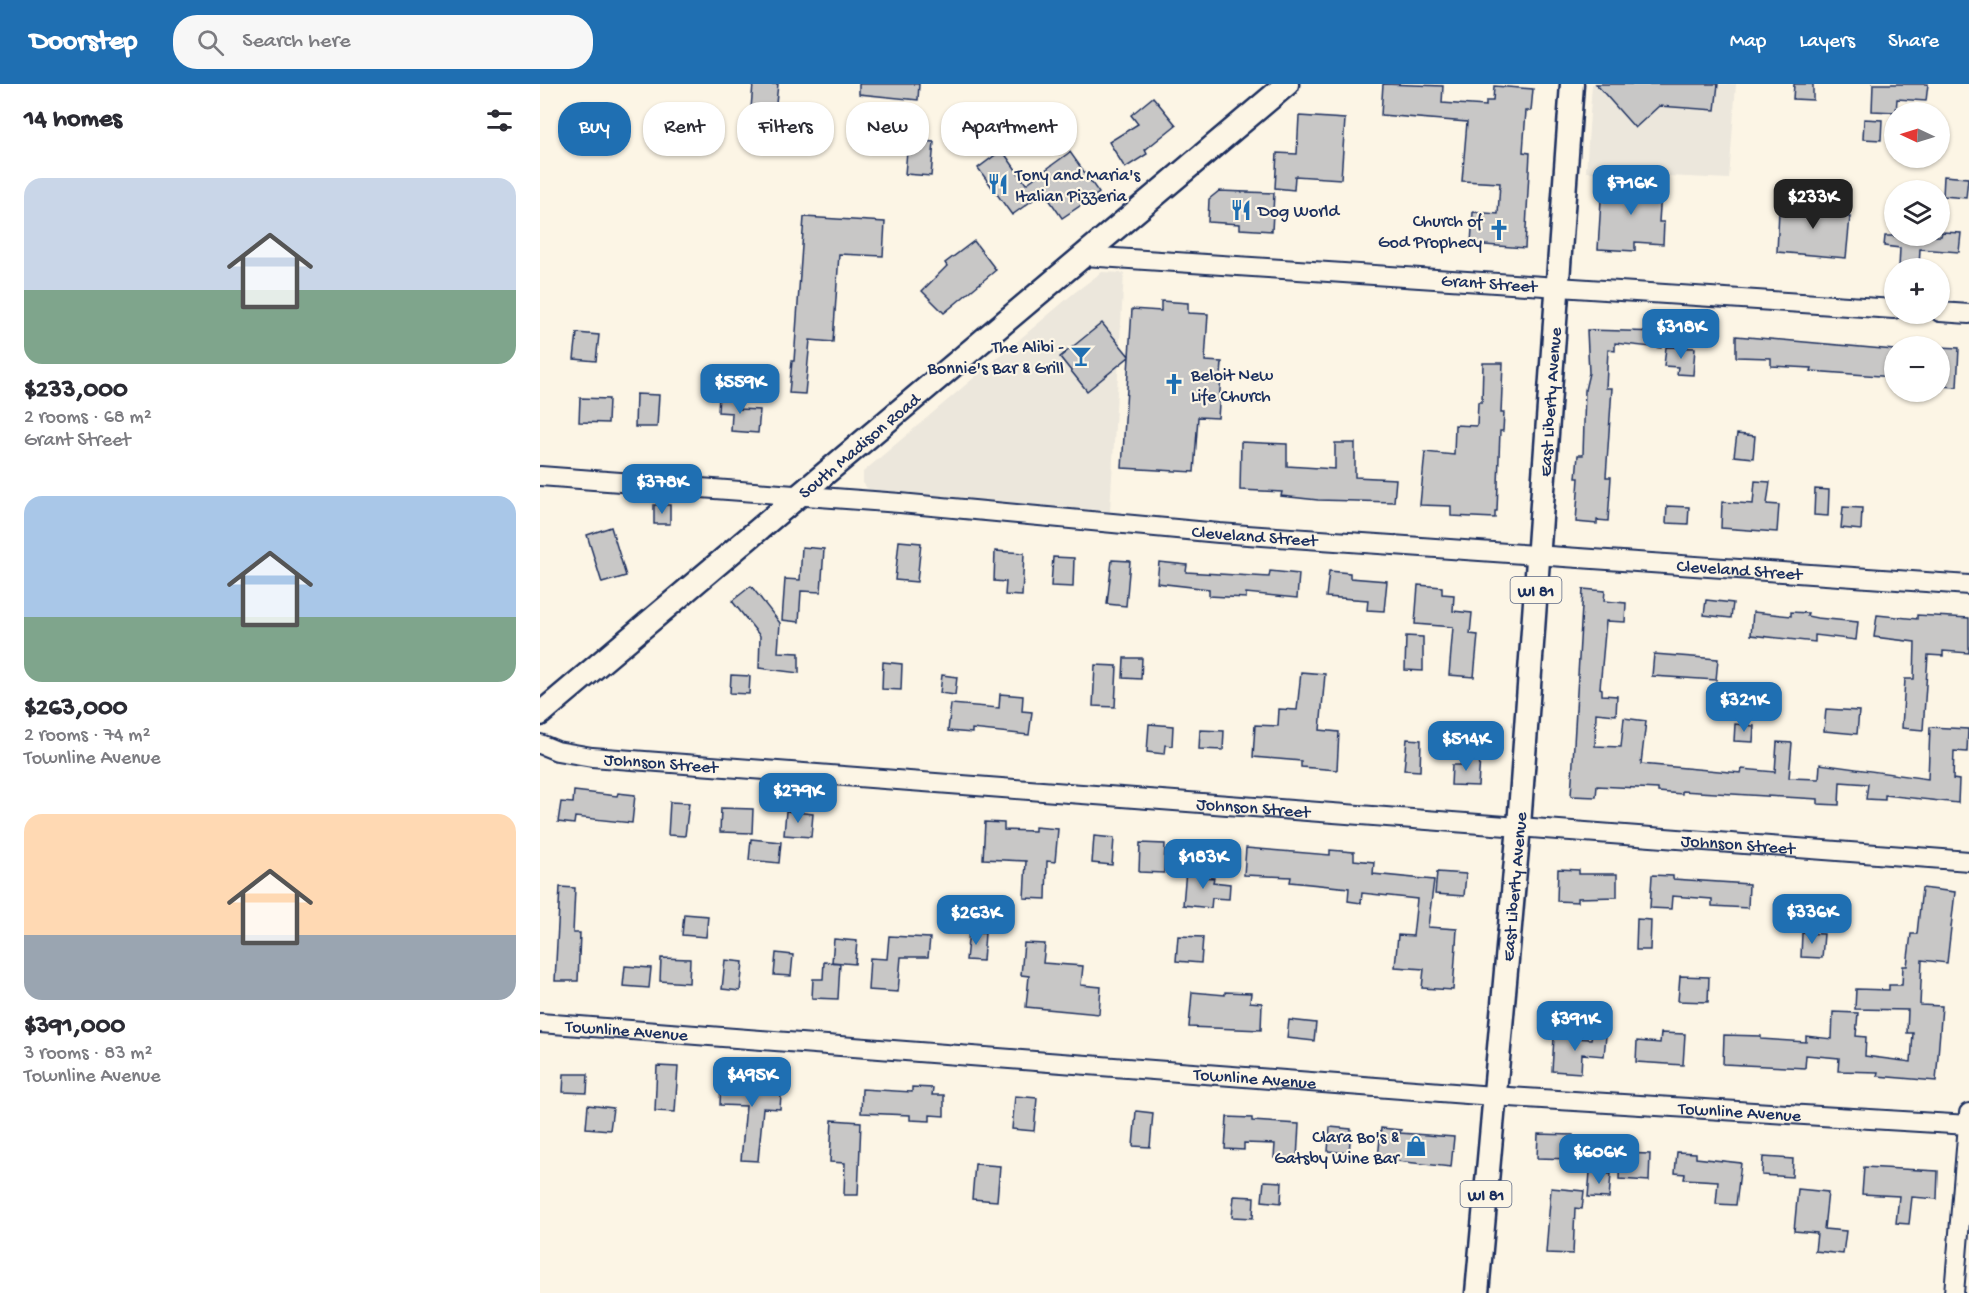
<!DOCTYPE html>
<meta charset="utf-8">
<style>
body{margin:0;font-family:"Gochi Hand",sans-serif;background:#f7f7f7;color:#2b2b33;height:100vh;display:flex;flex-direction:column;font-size:22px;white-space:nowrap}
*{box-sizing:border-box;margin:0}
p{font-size:20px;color:#7c7c81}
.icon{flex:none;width:33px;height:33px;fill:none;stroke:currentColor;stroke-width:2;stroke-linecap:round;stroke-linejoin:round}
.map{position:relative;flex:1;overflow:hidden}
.drawer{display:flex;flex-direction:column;background:#fff;width:540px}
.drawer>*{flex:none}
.hud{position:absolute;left:18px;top:18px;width:570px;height:54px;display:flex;gap:12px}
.needle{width:39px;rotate:274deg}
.buttons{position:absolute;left:1344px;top:18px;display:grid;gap:12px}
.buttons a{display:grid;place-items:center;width:66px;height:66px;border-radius:50%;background:#fff;box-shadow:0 2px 4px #0004;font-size:30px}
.price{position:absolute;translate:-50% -51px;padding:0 14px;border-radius:12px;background:#1f6fb2;color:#fff;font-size:20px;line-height:39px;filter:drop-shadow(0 2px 3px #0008)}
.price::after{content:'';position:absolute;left:50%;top:36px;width:18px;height:14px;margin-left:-9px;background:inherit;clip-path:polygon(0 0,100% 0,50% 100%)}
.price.on{background:#222;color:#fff}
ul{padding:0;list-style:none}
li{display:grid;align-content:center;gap:12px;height:318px;padding:0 24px}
li span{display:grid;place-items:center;height:186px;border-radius:18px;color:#555}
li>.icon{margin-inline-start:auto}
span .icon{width:108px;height:108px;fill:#fffc;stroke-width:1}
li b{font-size:26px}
h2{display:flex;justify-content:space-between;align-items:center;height:72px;padding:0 24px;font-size:26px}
.chip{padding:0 21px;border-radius:24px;background:#fff;box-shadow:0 2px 4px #0004;font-size:21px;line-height:54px}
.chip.on{background:#1f6fb2;color:#fff}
header{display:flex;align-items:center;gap:36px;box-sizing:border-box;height:84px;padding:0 30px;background:#1f6fb2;color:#fff}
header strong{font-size:28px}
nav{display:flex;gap:33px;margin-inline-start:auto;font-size:21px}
.search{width:420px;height:54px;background:#f7f7f7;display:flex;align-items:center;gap:15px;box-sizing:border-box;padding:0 21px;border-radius:24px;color:#7c7c81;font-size:22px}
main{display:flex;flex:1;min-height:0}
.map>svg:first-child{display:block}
</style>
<header>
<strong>Doorstep</strong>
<div class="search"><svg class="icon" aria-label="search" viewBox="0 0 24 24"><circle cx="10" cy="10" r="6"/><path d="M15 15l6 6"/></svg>Search here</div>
<nav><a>Map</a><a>Layers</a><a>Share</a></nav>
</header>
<main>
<section class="drawer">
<h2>14 homes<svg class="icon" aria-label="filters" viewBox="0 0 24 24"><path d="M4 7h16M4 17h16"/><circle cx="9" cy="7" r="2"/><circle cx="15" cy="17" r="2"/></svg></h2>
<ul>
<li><span style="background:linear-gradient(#c9d6e8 60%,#7fa58c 0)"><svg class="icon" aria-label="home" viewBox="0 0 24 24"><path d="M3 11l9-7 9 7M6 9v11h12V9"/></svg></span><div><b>$233,000</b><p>2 rooms · 68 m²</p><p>Grant Street</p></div></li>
<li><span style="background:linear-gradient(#a9c7e8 65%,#7fa58c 0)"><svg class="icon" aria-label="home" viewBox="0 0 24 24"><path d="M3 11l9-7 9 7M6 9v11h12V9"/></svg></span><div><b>$263,000</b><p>2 rooms · 74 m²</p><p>Townline Avenue</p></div></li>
<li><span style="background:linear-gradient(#ffd9b3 65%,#9aa5b1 0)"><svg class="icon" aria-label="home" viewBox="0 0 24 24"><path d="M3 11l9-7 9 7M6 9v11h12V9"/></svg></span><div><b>$391,000</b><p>3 rooms · 83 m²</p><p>Townline Avenue</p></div></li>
</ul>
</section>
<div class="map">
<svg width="1429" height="1209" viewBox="0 0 1429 1209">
<rect width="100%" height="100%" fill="#fcf5e5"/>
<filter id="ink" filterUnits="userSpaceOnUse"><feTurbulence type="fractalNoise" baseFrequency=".0167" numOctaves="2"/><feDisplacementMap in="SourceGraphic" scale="12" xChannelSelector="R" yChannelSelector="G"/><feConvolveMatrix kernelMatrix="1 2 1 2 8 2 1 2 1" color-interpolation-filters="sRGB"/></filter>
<g filter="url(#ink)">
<!-- built -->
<g fill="#ece7dc">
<polygon points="1052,0 1196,0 1189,95 1046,88"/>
<polygon points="562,188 584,189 570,427 337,408 327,404 323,399 323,388 534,209"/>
</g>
<!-- building -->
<g fill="#c8c7c6" stroke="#1b2f5e" stroke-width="1.5">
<polygon points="213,0 238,0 236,19 262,21 259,44 210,37"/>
<polygon points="319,0 379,0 378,16 319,10"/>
<polygon points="843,0 903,2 902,19 946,22 946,17 953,17 954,2 993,5 991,27 986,27 983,68 990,69 985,164 931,160 933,128 958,130 960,99 922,97 927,38 841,31"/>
<polygon points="1056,0 1178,0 1175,26 1119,22 1095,44"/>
<polygon points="1254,0 1273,0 1273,16 1253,15"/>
<polygon points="1333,0 1388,0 1386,17 1357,15 1356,28 1332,27"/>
<polygon points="613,13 636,41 605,66 607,70 585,84 569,58 598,40 591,31"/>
<polygon points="759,32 805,35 801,95 755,92 754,106 735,104 737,69 757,70"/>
<polygon points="1324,35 1342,36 1341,56 1323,55"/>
<polygon points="368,56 394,58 391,92 365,90"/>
<polygon points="462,66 486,100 530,68 559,109 522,134 504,108 472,131 438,84"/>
<polygon points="1106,92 1122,93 1119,138 1124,138 1123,160 1095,158 1095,167 1058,165 1062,100 1106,103"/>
<polygon points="1404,92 1428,94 1426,114 1403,112"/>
<polygon points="679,107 734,109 732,147 700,145 700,140 668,138 669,115"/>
<polygon points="1255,113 1290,117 1288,131 1310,133 1306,174 1237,168 1239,127 1254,128"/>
<polygon points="264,133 345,138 343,172 299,170 293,258 270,256 265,310 249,309 252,277 254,277"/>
<polygon points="1402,148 1421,149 1419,168 1380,165 1379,184 1359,184 1360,164 1344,162 1345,152 1401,152"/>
<polygon points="434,157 456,186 404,229 382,207 407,182 405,179"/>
<polygon points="621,217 648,219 648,229 668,230 665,277 682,278 678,334 658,333 654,388 582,384 589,273 547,307 520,273 562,239 589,272 592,225 621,227"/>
<polygon points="1047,246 1122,248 1121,264 1075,259 1075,267 1068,266 1066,304 1072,304 1066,393 1071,393 1068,437 1057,436 1057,440 1036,438 1039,394 1036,394 1038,371 1043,371 1045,306 1049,289"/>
<polygon points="37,249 59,251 56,277 34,275"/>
<polygon points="1196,252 1354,266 1354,293 1271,287 1272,284 1231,282 1231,274 1196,273"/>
<polygon points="1126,263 1155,264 1153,291 1137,290 1138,283 1124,282"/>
<polygon points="1400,263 1419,264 1417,303 1400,302"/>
<polygon points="943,279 963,279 961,329 964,329 963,347 960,347 957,427 955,427 955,434 911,432 911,422 880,421 885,368 914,371 915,341 937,342 938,318 942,318"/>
<polygon points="96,310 119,311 117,343 95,343"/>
<polygon points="179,311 201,313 200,325 220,326 218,349 191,347 192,329 178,328"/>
<polygon points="40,314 69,315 68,339 39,338"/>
<polygon points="1197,350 1215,352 1213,374 1194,372"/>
<polygon points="701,358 747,360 747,382 795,385 795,359 815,359 815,393 856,395 854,418 778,416 741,412 742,408 700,406"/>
<polygon points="1215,397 1230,398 1227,420 1239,421 1237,448 1181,444 1182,418 1213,420"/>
<polygon points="1275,405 1289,406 1288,432 1274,431"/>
<rect x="114" y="421" width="16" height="19"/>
<polygon points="1127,422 1149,423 1148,440 1126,439"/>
<polygon points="1303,423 1322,424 1321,446 1301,444"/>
<polygon points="71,443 86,492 62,499 47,451"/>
<polygon points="359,457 381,459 377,498 355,496"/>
<polygon points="262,463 284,465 281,508 261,507 259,538 242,536 245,495 260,496"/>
<polygon points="455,467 484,469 482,512 465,511 466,498 454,497"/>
<polygon points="513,473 534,474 533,503 511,502"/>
<polygon points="572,476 590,477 586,522 567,520"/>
<polygon points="619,478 647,481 646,488 729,493 730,487 759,490 757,514 706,509 706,514 669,512 669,505 617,499"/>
<polygon points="789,487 810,489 810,494 847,497 844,527 827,526 828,516 786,513"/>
<polygon points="878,501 902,503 902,510 914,511 913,527 932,529 930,550 938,551 934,593 909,591 913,543 875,540"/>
<polygon points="211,502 240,539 238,568 259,569 259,589 219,584 220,552 192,517"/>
<polygon points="1043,505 1065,507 1064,517 1086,519 1085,538 1066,537 1060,604 1062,605 1062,611 1077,612 1076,631 1056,629 1055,662 1081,663 1084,634 1106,637 1101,680 1201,689 1202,685 1235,688 1237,658 1252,659 1249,694 1279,695 1280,680 1388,695 1390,643 1428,645 1427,668 1414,667 1413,695 1419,696 1418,719 1345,711 1345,716 1326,715 1328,700 1300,698 1299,721 1278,720 1278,715 1142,707 1142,710 1118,708 1118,705 1057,702 1056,713 1031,712"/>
<polygon points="1166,516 1193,519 1191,534 1164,531"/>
<polygon points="1213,528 1251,532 1251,528 1268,529 1267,532 1277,534 1318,538 1316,556 1275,551 1275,558 1211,551"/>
<polygon points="1337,531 1377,535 1377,531 1429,534 1429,569 1403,567 1403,572 1388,571 1383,646 1362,644 1365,595 1374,595 1375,558 1334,553"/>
<polygon points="866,552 883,553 883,587 865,586"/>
<polygon points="1114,570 1178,575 1176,596 1112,592"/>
<polygon points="584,574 602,574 601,595 583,594"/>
<polygon points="343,578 362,580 361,606 342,605"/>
<polygon points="555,581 577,582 575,623 553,622"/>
<polygon points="761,588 785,590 780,646 799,648 797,686 761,683 761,677 713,673 715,641 738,642 739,625 757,626"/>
<polygon points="191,591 210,592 209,610 190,609"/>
<polygon points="402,591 417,593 415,611 400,609"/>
<polygon points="460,610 483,612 482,627 492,628 489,651 432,645 432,649 408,647 411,620 459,624"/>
<polygon points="1286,625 1319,627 1317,650 1284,647"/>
<polygon points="609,640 633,642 632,662 625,661 624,670 607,668"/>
<polygon points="1195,640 1214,642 1213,658 1194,657"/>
<polygon points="660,646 684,647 683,666 659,665"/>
<polygon points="867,655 881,656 880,687 864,686"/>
<polygon points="921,673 940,674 938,702 911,701 912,681 921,681"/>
<polygon points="34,707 77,712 78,709 95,711 92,739 35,733 34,740 18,738 21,718 33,719"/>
<polygon points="130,718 149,719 145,752 128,751"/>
<polygon points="181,724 213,725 212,749 180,748"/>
<polygon points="246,727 273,730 271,753 244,751"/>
<polygon points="445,738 464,739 464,746 495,747 495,743 518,745 515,778 507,777 506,815 484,814 486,777 443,775"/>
<polygon points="554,752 574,754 572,781 552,779"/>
<polygon points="211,755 241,758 239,779 209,776"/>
<polygon points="600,759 625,760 624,789 599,788"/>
<polygon points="706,764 790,771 790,766 814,768 814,776 834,778 833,790 894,796 888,843 917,845 913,906 882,904 884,885 855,883 858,851 873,852 877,815 822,809 821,819 808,817 809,804 750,798 751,793 704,791"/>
<polygon points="1018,785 1039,786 1039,790 1077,790 1077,813 1038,814 1038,818 1017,817"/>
<polygon points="646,786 664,788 663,793 674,794 673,798 690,800 689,815 672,814 671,824 643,821"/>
<polygon points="897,788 926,790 924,812 895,810"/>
<polygon points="1112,791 1133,792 1133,795 1209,800 1208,824 1172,822 1172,815 1132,812 1131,825 1110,824"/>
<polygon points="20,803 35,804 33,849 40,849 38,897 15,897"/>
<polygon points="1382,804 1415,808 1407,879 1382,876 1380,921 1402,922 1396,997 1337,992 1338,988 1298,987 1299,974 1266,971 1265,984 1183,980 1184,951 1221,952 1221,955 1266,958 1266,952 1292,955 1293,928 1318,929 1316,952 1326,953 1325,972 1371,978 1373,949 1367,949 1368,926 1315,925 1316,905 1349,906 1349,901 1362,901 1363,882 1367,882 1371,850 1377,850"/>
<polygon points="144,830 168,832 166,853 142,851"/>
<polygon points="1097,835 1111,836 1110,866 1096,866"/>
<polygon points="429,847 445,849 443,877 426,876"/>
<polygon points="1262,849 1284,850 1282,874 1261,873"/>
<polygon points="349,852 390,854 388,873 361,873 358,908 328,906 330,874 347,875"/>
<polygon points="638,852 663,853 661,879 636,877"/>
<polygon points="294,855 317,857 315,880 292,878"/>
<polygon points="484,859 505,860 503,879 543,882 541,901 561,903 559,930 486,923 489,892 481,891"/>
<polygon points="236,869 253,871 251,892 234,891"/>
<polygon points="121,874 150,875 149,899 120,897"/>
<polygon points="185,876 203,878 200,907 182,905"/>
<polygon points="284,878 300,879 298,915 272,914 273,895 283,895"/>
<polygon points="85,882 111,884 109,904 83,902"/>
<polygon points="1140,892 1169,893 1168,918 1138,917"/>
<polygon points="652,908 685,911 685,908 711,909 710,918 722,919 721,946 649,943"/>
<polygon points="749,936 776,939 774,957 747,954"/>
<polygon points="1121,949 1145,950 1143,981 1096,978 1097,957 1120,959"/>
<polygon points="1052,950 1066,952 1064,972 1042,970 1041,989 1012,987 1014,953 1051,955"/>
<polygon points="117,982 138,983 135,1028 115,1027"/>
<polygon points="24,990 48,990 47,1009 23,1008"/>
<polygon points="221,995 242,996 240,1025 223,1024 218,1077 201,1076 206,1022 180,1021 181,997 221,998"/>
<polygon points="372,1003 393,1004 392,1011 404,1011 404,1032 390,1031 390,1037 370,1036 370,1031 321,1029 322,1005 372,1008"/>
<polygon points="475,1012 497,1014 494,1047 472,1045"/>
<polygon points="48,1021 73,1024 70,1046 46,1044"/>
<polygon points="596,1027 613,1029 610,1063 593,1062"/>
<polygon points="687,1033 712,1034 712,1037 759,1040 757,1075 734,1074 735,1060 704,1059 704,1066 685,1065"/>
<polygon points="292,1036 321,1038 318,1111 304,1111 305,1079 290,1078"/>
<polygon points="790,1043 811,1045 809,1069 788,1067"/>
<polygon points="841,1044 861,1046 860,1049 914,1053 911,1083 838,1075"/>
<polygon points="998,1050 1033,1051 1033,1075 997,1074"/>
<polygon points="1137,1068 1156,1069 1156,1074 1201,1079 1196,1121 1176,1120 1178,1097 1144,1095 1145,1090 1135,1089"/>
<polygon points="1080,1069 1110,1070 1109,1097 1079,1095"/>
<polygon points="1223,1073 1253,1075 1252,1093 1222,1091"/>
<polygon points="435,1080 460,1082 457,1117 432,1115"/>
<polygon points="1324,1083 1398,1087 1397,1115 1372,1113 1369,1140 1356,1139 1359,1112 1322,1110"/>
<polygon points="1050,1088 1071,1090 1069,1114 1048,1113"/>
<polygon points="724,1097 742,1098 741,1119 722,1117"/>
<polygon points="1011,1104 1044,1107 1042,1125 1035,1124 1033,1170 1006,1169"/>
<polygon points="1258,1105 1288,1108 1284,1145 1306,1147 1303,1170 1275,1167 1277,1149 1254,1147"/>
<polygon points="694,1112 714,1113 713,1134 692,1133"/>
</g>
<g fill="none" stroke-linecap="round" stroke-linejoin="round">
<defs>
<g id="minor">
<path id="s1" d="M544 172 1354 225"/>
<polyline points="1400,228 1429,230"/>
<path id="s2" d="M0 392 360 419 679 449 1429 501"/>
<path id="s3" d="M0 660 17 667 52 673 1429 777"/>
<path id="s4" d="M0 939 953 1012 1429 1041"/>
<polyline points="1414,1209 1429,1029"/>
</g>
<g id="major">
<path id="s5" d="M0 630 747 0"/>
<path id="s6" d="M937 1209 979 742 1032 0"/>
</g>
</defs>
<!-- minor casing -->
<use href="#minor" stroke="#1b2f5e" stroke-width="22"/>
<!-- major casing -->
<use href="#major" stroke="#1b2f5e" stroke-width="27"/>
<!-- minor -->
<use href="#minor" stroke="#fcf5e5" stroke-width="18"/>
<!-- major -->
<use href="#major" stroke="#fcf5e5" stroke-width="22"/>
</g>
</g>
<!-- icons -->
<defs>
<symbol id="restaurant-bare" viewBox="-9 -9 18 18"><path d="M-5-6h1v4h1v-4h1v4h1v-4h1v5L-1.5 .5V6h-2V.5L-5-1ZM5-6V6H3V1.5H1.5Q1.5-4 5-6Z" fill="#1f6fb2" stroke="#fcf5e5" stroke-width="2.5" paint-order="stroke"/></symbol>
<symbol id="church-bare" viewBox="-9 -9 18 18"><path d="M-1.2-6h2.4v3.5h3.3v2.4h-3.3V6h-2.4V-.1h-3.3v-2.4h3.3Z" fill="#1f6fb2" stroke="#fcf5e5" stroke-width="2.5" paint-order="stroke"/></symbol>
<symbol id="bar-bare" viewBox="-9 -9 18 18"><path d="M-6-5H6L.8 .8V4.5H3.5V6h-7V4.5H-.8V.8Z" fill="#1f6fb2" stroke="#fcf5e5" stroke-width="2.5" paint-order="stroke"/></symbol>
<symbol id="shop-bare" viewBox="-9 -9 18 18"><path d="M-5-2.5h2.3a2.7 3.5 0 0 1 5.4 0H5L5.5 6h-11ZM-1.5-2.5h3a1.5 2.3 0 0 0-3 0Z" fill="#1f6fb2" stroke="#fcf5e5" stroke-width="2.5" paint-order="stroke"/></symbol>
</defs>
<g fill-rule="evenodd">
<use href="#restaurant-bare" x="443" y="85" width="30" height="30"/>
<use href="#restaurant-bare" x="686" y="111" width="30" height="30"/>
<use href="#church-bare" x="944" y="131" width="30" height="30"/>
<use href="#bar-bare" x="526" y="257" width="30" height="30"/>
<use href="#church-bare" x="619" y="285" width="30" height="30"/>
<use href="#shop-bare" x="861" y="1047" width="30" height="30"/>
</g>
<g text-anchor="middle" stroke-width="4.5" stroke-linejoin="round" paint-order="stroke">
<!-- shield labels -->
<g fill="#fcf5e5" stroke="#5e6a86" stroke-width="1.5">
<rect x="970.5" y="493" width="51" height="26" rx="4.5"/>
<rect x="920.5" y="1097" width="51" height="26" rx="4.5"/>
</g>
<g font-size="16" font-weight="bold" fill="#1b2f5e">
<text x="996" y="512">WI 81</text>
<text x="946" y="1116">WI 81</text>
</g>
<!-- poi labels -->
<g font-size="18" fill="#1b2f5e" stroke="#fcf5e5" text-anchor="start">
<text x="475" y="96">Tony and Maria's<tspan x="475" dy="21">Italian Pizzeria</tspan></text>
<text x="718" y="132">Dog World</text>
<text x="942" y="142" text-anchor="end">Church of<tspan x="942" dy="21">God Prophecy</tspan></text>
<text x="524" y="268" text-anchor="end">The Alibi -<tspan x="524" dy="21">Bonnie's Bar &amp; Grill</tspan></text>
<text x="651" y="296">Beloit New<tspan x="651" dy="21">Life Church</tspan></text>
<text x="859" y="1058" text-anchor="end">Clara Bo's &amp;<tspan x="859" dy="21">Gatsby Wine Bar</tspan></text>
</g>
<!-- street labels -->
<g font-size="18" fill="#1b2f5e" stroke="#fcf5e5">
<text dy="6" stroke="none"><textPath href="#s1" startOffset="406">Grant Street</textPath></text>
<text dy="6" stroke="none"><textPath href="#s6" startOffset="894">East Liberty Avenue</textPath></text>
<text dy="6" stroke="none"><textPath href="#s5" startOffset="417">South Madison Road</textPath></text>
<text dy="6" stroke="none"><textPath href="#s2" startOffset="717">Cleveland Street</textPath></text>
<text dy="6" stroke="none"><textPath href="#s2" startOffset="1203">Cleveland Street</textPath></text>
<text dy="6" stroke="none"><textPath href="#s3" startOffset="123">Johnson Street</textPath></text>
<text dy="6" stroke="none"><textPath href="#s3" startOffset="717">Johnson Street</textPath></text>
<text dy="6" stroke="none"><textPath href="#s3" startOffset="1203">Johnson Street</textPath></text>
<text dy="6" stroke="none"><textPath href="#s6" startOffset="408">East Liberty Avenue</textPath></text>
<text dy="6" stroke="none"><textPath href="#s4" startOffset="87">Townline Avenue</textPath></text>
<text dy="6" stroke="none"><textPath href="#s4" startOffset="717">Townline Avenue</textPath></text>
<text dy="6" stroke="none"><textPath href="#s4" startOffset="1203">Townline Avenue</textPath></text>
</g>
</g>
</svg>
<div class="buttons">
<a><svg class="needle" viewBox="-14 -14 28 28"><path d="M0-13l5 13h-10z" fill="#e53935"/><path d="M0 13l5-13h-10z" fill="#7c7c81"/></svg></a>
<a><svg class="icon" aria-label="layers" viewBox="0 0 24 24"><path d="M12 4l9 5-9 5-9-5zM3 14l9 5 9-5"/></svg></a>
<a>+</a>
<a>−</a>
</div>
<b class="price" style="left:1091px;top:132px">$716K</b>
<b class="price on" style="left:1273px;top:146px">$233K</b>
<b class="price" style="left:1141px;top:276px">$318K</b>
<b class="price" style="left:200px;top:331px">$559K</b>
<b class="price" style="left:122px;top:431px">$378K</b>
<b class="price" style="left:1204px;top:649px">$321K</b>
<b class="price" style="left:926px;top:688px">$514K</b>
<b class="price" style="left:258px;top:740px">$279K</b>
<b class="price" style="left:663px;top:806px">$183K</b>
<b class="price" style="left:1272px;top:861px">$336K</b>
<b class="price" style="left:436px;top:862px">$263K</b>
<b class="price" style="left:1035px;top:968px">$391K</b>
<b class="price" style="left:212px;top:1024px">$495K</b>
<b class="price" style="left:1059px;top:1101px">$606K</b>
<div class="hud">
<a class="chip on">Buy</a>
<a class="chip">Rent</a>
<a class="chip">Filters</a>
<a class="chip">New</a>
<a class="chip">Apartment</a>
</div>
</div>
</main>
